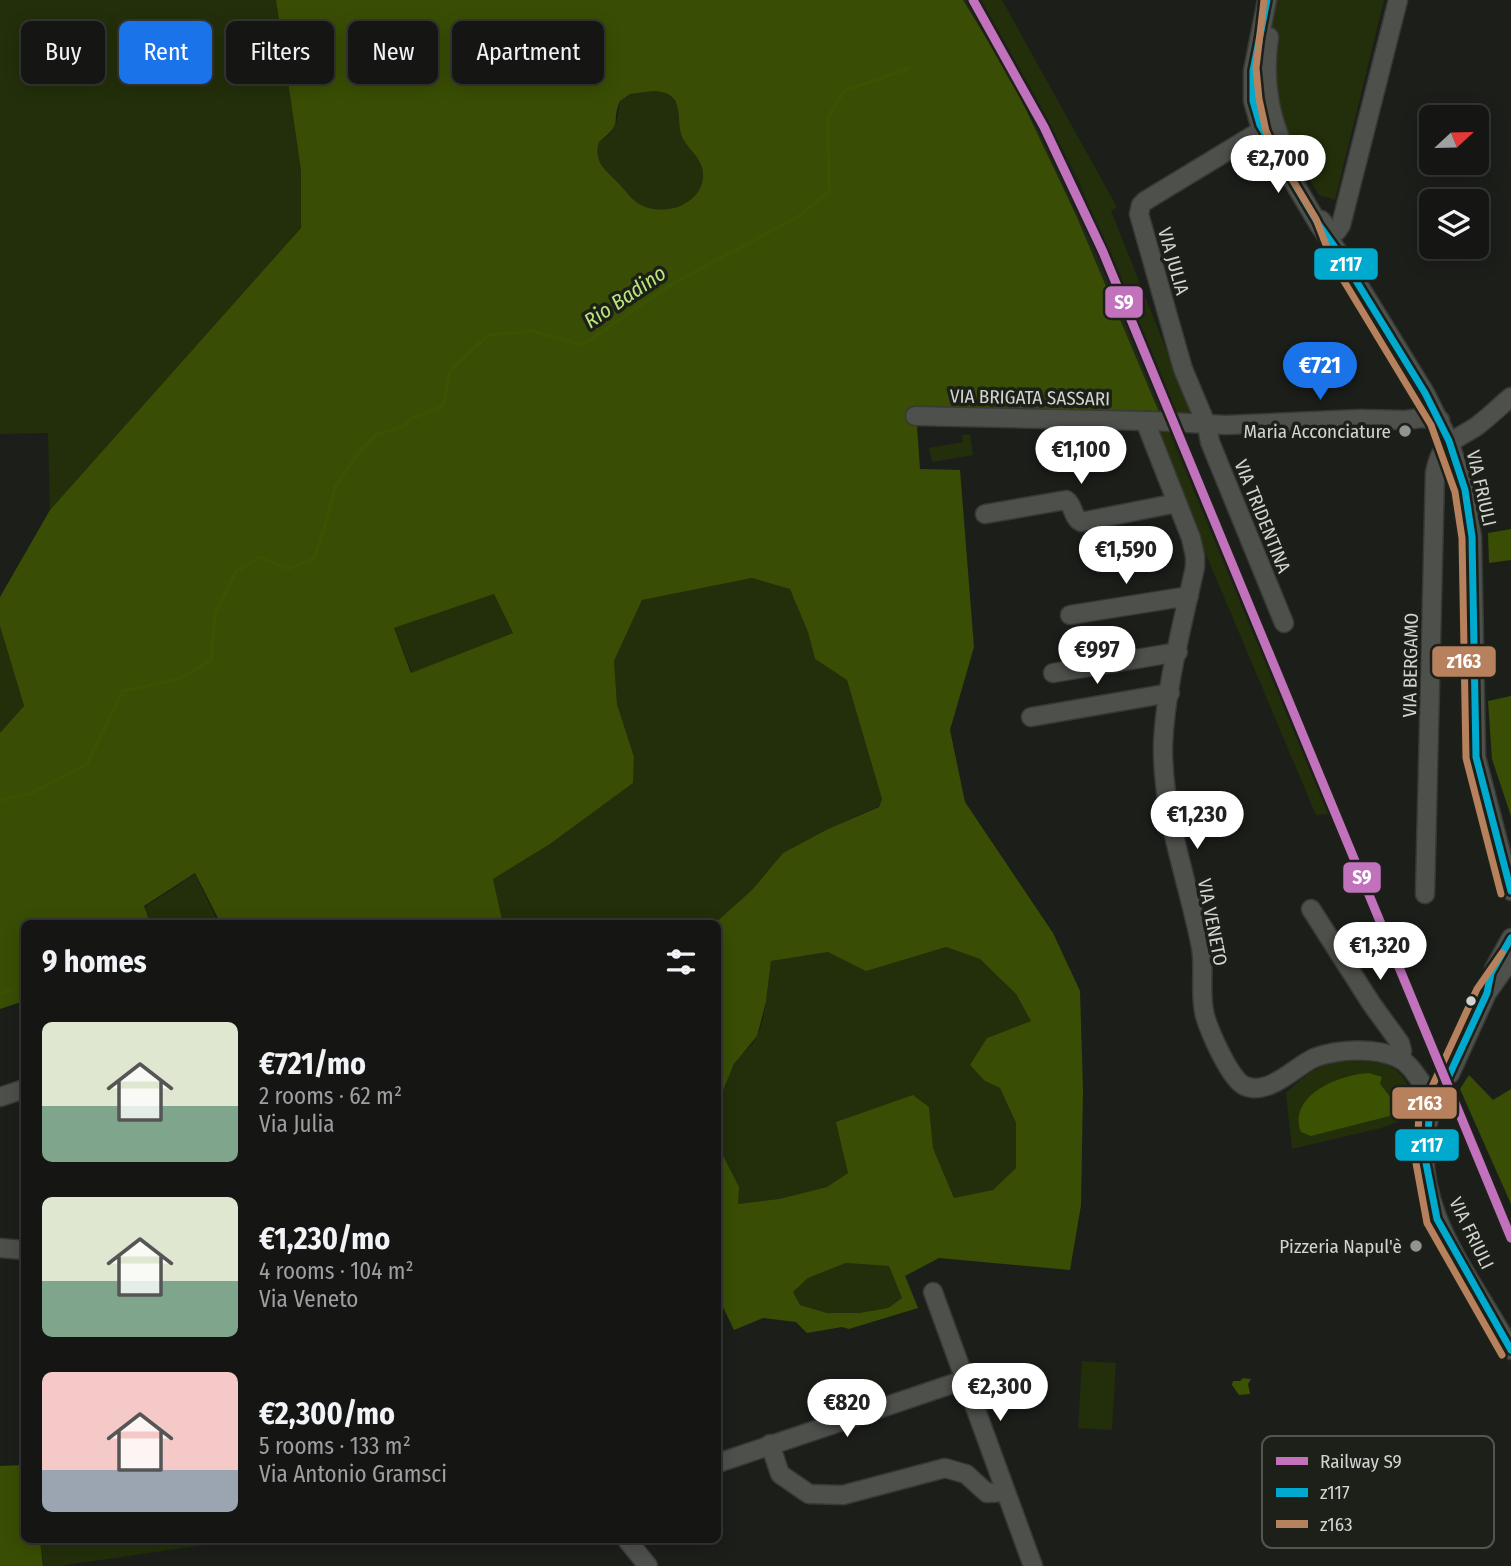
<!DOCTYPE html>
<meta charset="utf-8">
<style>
body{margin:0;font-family:"Fira Sans Condensed",sans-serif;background:#1e1f1d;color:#f1f3f6;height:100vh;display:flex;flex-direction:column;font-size:26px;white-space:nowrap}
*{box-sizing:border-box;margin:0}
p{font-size:23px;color:#9d9fa0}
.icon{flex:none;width:38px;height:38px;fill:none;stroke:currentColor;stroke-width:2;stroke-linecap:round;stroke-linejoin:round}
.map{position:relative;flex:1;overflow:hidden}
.sheet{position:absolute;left:21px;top:920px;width:700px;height:623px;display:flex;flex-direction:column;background:#151614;border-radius:10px;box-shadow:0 4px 18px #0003,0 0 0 2px #343534}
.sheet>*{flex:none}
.hud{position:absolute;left:21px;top:21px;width:700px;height:63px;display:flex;gap:14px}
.needle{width:46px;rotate:68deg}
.tools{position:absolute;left:1419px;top:105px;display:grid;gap:14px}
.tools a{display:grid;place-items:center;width:70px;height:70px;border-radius:10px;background:#151614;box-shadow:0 4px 18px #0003,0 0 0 2px #343534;font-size:35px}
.price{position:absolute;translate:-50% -60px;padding:0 16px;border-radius:24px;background:#fff;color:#222;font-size:23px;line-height:46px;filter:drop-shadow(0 2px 4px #0008)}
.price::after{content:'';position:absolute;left:50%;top:42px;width:21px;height:16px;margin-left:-10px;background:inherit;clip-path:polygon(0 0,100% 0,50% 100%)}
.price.on{background:#1a73e8;color:#fff}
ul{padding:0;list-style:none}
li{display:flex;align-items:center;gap:21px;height:175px;padding:0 21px}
li span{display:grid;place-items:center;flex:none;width:196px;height:140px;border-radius:10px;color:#555}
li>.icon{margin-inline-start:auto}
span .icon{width:84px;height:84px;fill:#fffc;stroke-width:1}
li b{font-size:30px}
h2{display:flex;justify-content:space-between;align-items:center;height:84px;padding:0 21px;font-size:30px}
.tag{padding:0 24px;border-radius:10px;background:#151614;box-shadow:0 4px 18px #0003,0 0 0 2px #343534;font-size:24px;line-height:63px}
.tag.on{background:#1a73e8;color:#fff}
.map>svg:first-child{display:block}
</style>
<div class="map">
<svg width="1511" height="1566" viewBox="0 0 1511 1566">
<rect width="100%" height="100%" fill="#1c1e1a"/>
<!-- built -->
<g fill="#23281c">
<polygon points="963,0 981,0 1061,144 1091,209 1175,413 1159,412 1076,215 1012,80"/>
<polygon points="1169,432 1185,432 1444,1061 1437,1072"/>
<polygon points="1456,1091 1511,1218 1511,1248 1450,1102"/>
</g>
<!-- green -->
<g fill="#232f0a" fill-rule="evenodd">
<polygon points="0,0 276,0 301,170 301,228 50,510 48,433 0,434"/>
<polygon points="981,0 1002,0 1117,207 1111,211 1192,414 1175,413 1077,177 1041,107"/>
<polygon points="1274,0 1384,0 1335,200 1319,195 1276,126 1265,65"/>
<path d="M654 91C667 92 678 99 680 113 681 118 680 124 681 129 685 147 704 156 703 176 701 206 663 217 641 205 631 200 626 190 618 183 605 170 593 163 599 142L609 135 617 121 620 101 630 94Z"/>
<polygon points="1156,431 1169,432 1329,814 1316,815 1205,552 1201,553"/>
<polygon points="970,434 973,455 932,462 929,448 963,442 962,435"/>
<polygon points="752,578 791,589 808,632 815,659 847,680 882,799 879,806 828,829 783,853 752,890 714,924 503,924 493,879 550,844 633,783 634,757 617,704 614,661 642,600"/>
<polygon points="494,594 513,633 412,673 394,628"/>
<polygon points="0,626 24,707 0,733"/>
<polygon points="195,874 219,924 152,924 145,907"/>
<path d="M946 947 980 959 1016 994 1031 1021 987 1038 985 1081 1000 1088 1016 1123V1168L994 1190 954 1198 933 1148 929 1107 837 1122 848 1173 827 1187 779 1199 738 1204C720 1153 703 1117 734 1065 740 1054 752 1047 757 1036 767 1014 768 985 771 961L828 952 866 970Z"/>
<path d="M1342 1062C1387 1060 1404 1062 1417 1110L1406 1114V1119L1381 1128 1292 1149 1286 1093C1303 1077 1317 1064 1342 1062ZM1369 1073 1382 1077 1380 1084 1394 1115 1311 1135 1299 1124C1299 1112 1305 1109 1313 1101 1330 1084 1344 1074 1369 1073Z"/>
<polygon points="846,1263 889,1266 902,1298 888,1308 859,1313 827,1313 800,1305 793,1292 808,1278"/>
<polygon points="1082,1361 1116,1363 1112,1430 1078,1428"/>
<polygon points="40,1540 238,1540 59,1566 44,1566"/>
</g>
<!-- forest -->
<g fill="#394e04" fill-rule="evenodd">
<path d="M276 0H963L1012 80 1076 215 1159 412 916 411 920 469 960 470 974 647 950 730 965 802 1053 933 1080 991 1083 1090 1081 1205 1070 1270 939 1258 905 1276 918 1308 849 1329 842 1327 807 1333 796 1322 763 1318 734 1330 721 1303H718V1146L739 1187 738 1204 779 1199 827 1187 848 1173 836 1122 913 1095 929 1107 933 1148 954 1198 993 1190 1016 1168V1123L1000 1088 985 1081 970 1065 987 1038 1031 1021 1016 994 980 959 946 947 866 971 828 952 771 961 766 1002 757 1036 734 1064 718 1102V924H714L752 890 783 853 828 829 879 807 882 799 847 680 815 659 808 632 790 589 752 578 642 600 614 661 617 704 634 757 633 783 550 844 493 879 503 924H221L195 873 144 906 151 924H24V1001L0 1009V733L24 706 0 626V597L50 510 301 228V170ZM654 91C681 93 678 109 680 129 682 148 704 155 703 176 702 205 664 217 641 205 631 200 626 190 618 183 606 170 593 163 599 142 625 121 610 124 620 101L630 94ZM494 594 513 633 411 673 394 628ZM846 1263 889 1266 902 1298 888 1308 859 1313H827L800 1305 793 1292 808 1278Z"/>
<polygon points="1511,529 1511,560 1489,563 1488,533"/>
<polygon points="1511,696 1511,816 1492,759 1488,701"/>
<polygon points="1469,1075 1493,1100 1511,1089 1511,1204 1460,1089"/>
<polygon points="24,1465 24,1540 40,1540 43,1566 0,1566 0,1466"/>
</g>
<!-- water -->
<g fill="#3b5202">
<path d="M1369 1073 1382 1077 1380 1084 1395 1103 1394 1115 1311 1136 1301 1132C1287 1095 1341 1074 1369 1073Z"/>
<polygon points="1243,1378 1251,1379 1248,1384 1250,1394 1239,1395 1232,1385 1233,1381 1240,1381"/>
</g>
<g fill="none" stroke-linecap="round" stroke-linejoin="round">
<!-- stream -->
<g stroke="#3b5202" stroke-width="3.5">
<polyline points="0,800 32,793 87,764 123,691 179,679 211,660 215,614 236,572 260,557 289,569 314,558 323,533 335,487 356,456 377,434 402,427 413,418 441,407 444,401 450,371 488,335 532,331 582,345 672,284 796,218 829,192 828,117 844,91 909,68"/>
<polyline points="0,994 12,990"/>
</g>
<defs>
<g id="minor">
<polyline points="1267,0 1253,71 1253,101 1260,125 1319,225 1339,253 1425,393 1449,441 1465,490 1472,537 1476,757 1511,891"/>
<path d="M1269 37C1264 72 1267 107 1281 140"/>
<polyline points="1271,134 1266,129 1262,130 1145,201 1141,205 1139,214 1183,369 1207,426 1210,442 1284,623"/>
<polyline points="1321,220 1331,233 1337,231 1341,225 1398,0"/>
<polyline points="915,416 1152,421 1226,425 1360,419 1405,420 1422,418 1440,420"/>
<path d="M1145 421 1191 538 1195 556V567C1183 622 1165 690 1163 745 1162 815 1188 880 1201 947 1205 970 1199 994 1205 1016 1210 1033 1229 1076 1243 1085 1267 1098 1294 1067 1314 1058 1337 1049 1375 1047 1398 1058 1416 1066 1421 1089 1437 1100"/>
<path d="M985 514 1066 500C1074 505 1072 517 1081 522L1177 503"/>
<polyline points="1070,615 1189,596"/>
<polyline points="1053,673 1178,652"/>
<polyline points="1031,717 1170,693"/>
<path d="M1425 894 1435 473C1441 441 1453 442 1477 426 1489 417 1500 406 1511 397"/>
<polyline points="1311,909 1371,1003 1400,1043 1402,1051 1400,1059"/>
<polyline points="1494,969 1511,938"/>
<polyline points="1450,1074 1487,993 1511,959"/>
<path d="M1443 1087C1438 1098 1431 1110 1428 1122 1408 1207 1474 1280 1511 1350"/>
<polyline points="0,1097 24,1089"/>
<polyline points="0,1248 24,1250"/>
<polyline points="933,1292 1033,1566"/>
<polyline points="770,1444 780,1474 809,1494 843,1495 945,1468 966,1474 987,1493 1005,1492"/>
<polyline points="718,1463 964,1380"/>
<polyline points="627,1540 648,1566"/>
</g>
</defs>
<!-- minor casing -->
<use href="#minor" stroke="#373935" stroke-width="21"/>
<!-- minor -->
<use href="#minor" stroke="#4e504c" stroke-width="18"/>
<defs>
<g id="bus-1">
<polyline points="1267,0 1253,71 1253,101 1260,125 1319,225 1339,253 1425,393 1449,441 1465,490 1472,537 1476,757 1511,891"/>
<polyline points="1511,938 1491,973 1487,993 1429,1119 1426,1163 1437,1219 1511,1350"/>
</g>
<g id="bus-2">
<polyline points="1264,0 1256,68 1259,99 1266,131 1275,151 1316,219 1333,263 1431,425 1455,492 1462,538 1466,758 1501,894"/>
<polyline points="1502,1355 1427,1223 1416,1163 1419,1115 1477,989 1502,953"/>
</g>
</defs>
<!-- bus-1 casing -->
<use href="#bus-1" stroke="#1c2018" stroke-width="12"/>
<!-- bus-2 casing -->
<use href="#bus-2" stroke="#1c2018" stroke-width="12"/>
<!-- bus-1 -->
<use href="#bus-1" stroke="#00a9ce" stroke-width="7"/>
<!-- bus-2 -->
<use href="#bus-2" stroke="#b6815c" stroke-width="7"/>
<defs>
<polyline id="rail-1" points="973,0 1044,127 1103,252 1511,1238"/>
</defs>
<!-- rail-1 casing -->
<use href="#rail-1" stroke="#1c2018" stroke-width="14"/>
<!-- rail-1 -->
<use href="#rail-1" stroke="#c271bd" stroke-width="9"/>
</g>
<!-- markers -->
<g fill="#929490" stroke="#1c2018" stroke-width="2.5">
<circle cx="1405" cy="431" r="7"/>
<circle cx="1416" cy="1246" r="7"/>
</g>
<circle fill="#d2d4cf" stroke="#1c2018" stroke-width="2.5" cx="1471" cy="1001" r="6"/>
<g text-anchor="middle" stroke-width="7" stroke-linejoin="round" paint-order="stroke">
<!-- street labels -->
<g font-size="19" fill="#d2d4cf" stroke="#1c2018">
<text transform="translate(1174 261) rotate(74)" y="7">VIA JULIA</text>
<text transform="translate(1030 397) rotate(1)" y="7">VIA BRIGATA SASSARI</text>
<text transform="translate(1482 488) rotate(77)" y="7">VIA FRIULI</text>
<text transform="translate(1263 516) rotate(68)" y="7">VIA TRIDENTINA</text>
<text transform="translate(1410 665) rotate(-89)" y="7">VIA BERGAMO</text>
<text transform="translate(1213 922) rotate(79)" y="7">VIA VENETO</text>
<text transform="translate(1472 1233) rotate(64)" y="7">VIA FRIULI</text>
</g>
<!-- poi labels -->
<g font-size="19" fill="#d2d4cf" stroke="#1c2018" text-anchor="end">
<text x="1391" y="438">Maria Acconciature</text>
<text x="1402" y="1253">Pizzeria Napul'è</text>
</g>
<!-- water labels -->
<g font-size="21" font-style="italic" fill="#bde57e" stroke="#1c2018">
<text transform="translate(625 297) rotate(-34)" y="7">Rio Badino</text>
</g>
</g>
<!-- legend -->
<rect x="1262" y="1436" width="232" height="112" rx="10" fill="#1c2018" stroke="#53564f" stroke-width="2"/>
<rect x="1276" y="1457" width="32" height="8" fill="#c271bd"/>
<rect x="1276" y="1488" width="32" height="9" fill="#00a9ce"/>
<rect x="1276" y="1520" width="32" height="8" fill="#b6815c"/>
<g font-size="19" fill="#d2d4cf">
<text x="1320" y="1468">Railway S9</text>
<text x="1320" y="1499">z117</text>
<text x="1320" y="1531">z163</text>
</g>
<g stroke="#1c2018" stroke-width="2.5">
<rect x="1313" y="247" width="66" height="34" rx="7" fill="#00a9ce"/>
<rect x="1104" y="285" width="40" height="34" rx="7" fill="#c271bd"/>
<rect x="1431" y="645" width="66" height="33" rx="7" fill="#b6815c"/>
<rect x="1342" y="861" width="40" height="33" rx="7" fill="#c271bd"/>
<rect x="1391" y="1086" width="67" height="34" rx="7" fill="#b6815c"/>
<rect x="1394" y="1128" width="66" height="34" rx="7" fill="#00a9ce"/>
</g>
<g font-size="19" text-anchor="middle" font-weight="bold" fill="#fff">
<text x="1346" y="271">z117</text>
<text x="1124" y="309">S9</text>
<text x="1464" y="668">z163</text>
<text x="1362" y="884">S9</text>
<text x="1425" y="1110">z163</text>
<text x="1427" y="1152">z117</text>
</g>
</svg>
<div class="tools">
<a><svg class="needle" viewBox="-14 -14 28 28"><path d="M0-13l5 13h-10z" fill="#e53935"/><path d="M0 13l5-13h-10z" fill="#9d9fa0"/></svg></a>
<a><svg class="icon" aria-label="layers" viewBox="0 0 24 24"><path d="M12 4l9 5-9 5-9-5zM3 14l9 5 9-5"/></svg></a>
</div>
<b class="price" style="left:1278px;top:195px">€2,700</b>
<b class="price on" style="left:1320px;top:402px">€721</b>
<b class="price" style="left:1081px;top:486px">€1,100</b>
<b class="price" style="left:1126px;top:586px">€1,590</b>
<b class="price" style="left:1097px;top:686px">€997</b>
<b class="price" style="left:1197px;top:851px">€1,230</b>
<b class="price" style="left:1380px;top:982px">€1,320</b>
<b class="price" style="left:1000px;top:1423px">€2,300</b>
<b class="price" style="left:847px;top:1439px">€820</b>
<div class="hud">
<a class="tag">Buy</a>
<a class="tag on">Rent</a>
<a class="tag">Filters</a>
<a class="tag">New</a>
<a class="tag">Apartment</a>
</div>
<section class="sheet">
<h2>9 homes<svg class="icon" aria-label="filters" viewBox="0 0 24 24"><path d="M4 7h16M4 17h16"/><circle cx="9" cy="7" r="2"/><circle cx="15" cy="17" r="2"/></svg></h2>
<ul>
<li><span style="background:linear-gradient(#dfe7d0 60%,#7fa58c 0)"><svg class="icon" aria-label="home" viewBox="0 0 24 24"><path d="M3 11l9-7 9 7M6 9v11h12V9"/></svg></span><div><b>€721/mo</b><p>2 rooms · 62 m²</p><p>Via Julia</p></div></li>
<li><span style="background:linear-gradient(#dfe7d0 60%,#7fa58c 0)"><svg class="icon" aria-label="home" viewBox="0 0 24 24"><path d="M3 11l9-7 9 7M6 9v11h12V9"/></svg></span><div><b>€1,230/mo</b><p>4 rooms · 104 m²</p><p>Via Veneto</p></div></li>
<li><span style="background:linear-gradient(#f6c9c9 70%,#9aa5b1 0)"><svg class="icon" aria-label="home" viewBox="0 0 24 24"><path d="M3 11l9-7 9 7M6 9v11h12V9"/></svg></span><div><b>€2,300/mo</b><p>5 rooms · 133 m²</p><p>Via Antonio Gramsci</p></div></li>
</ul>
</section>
</div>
